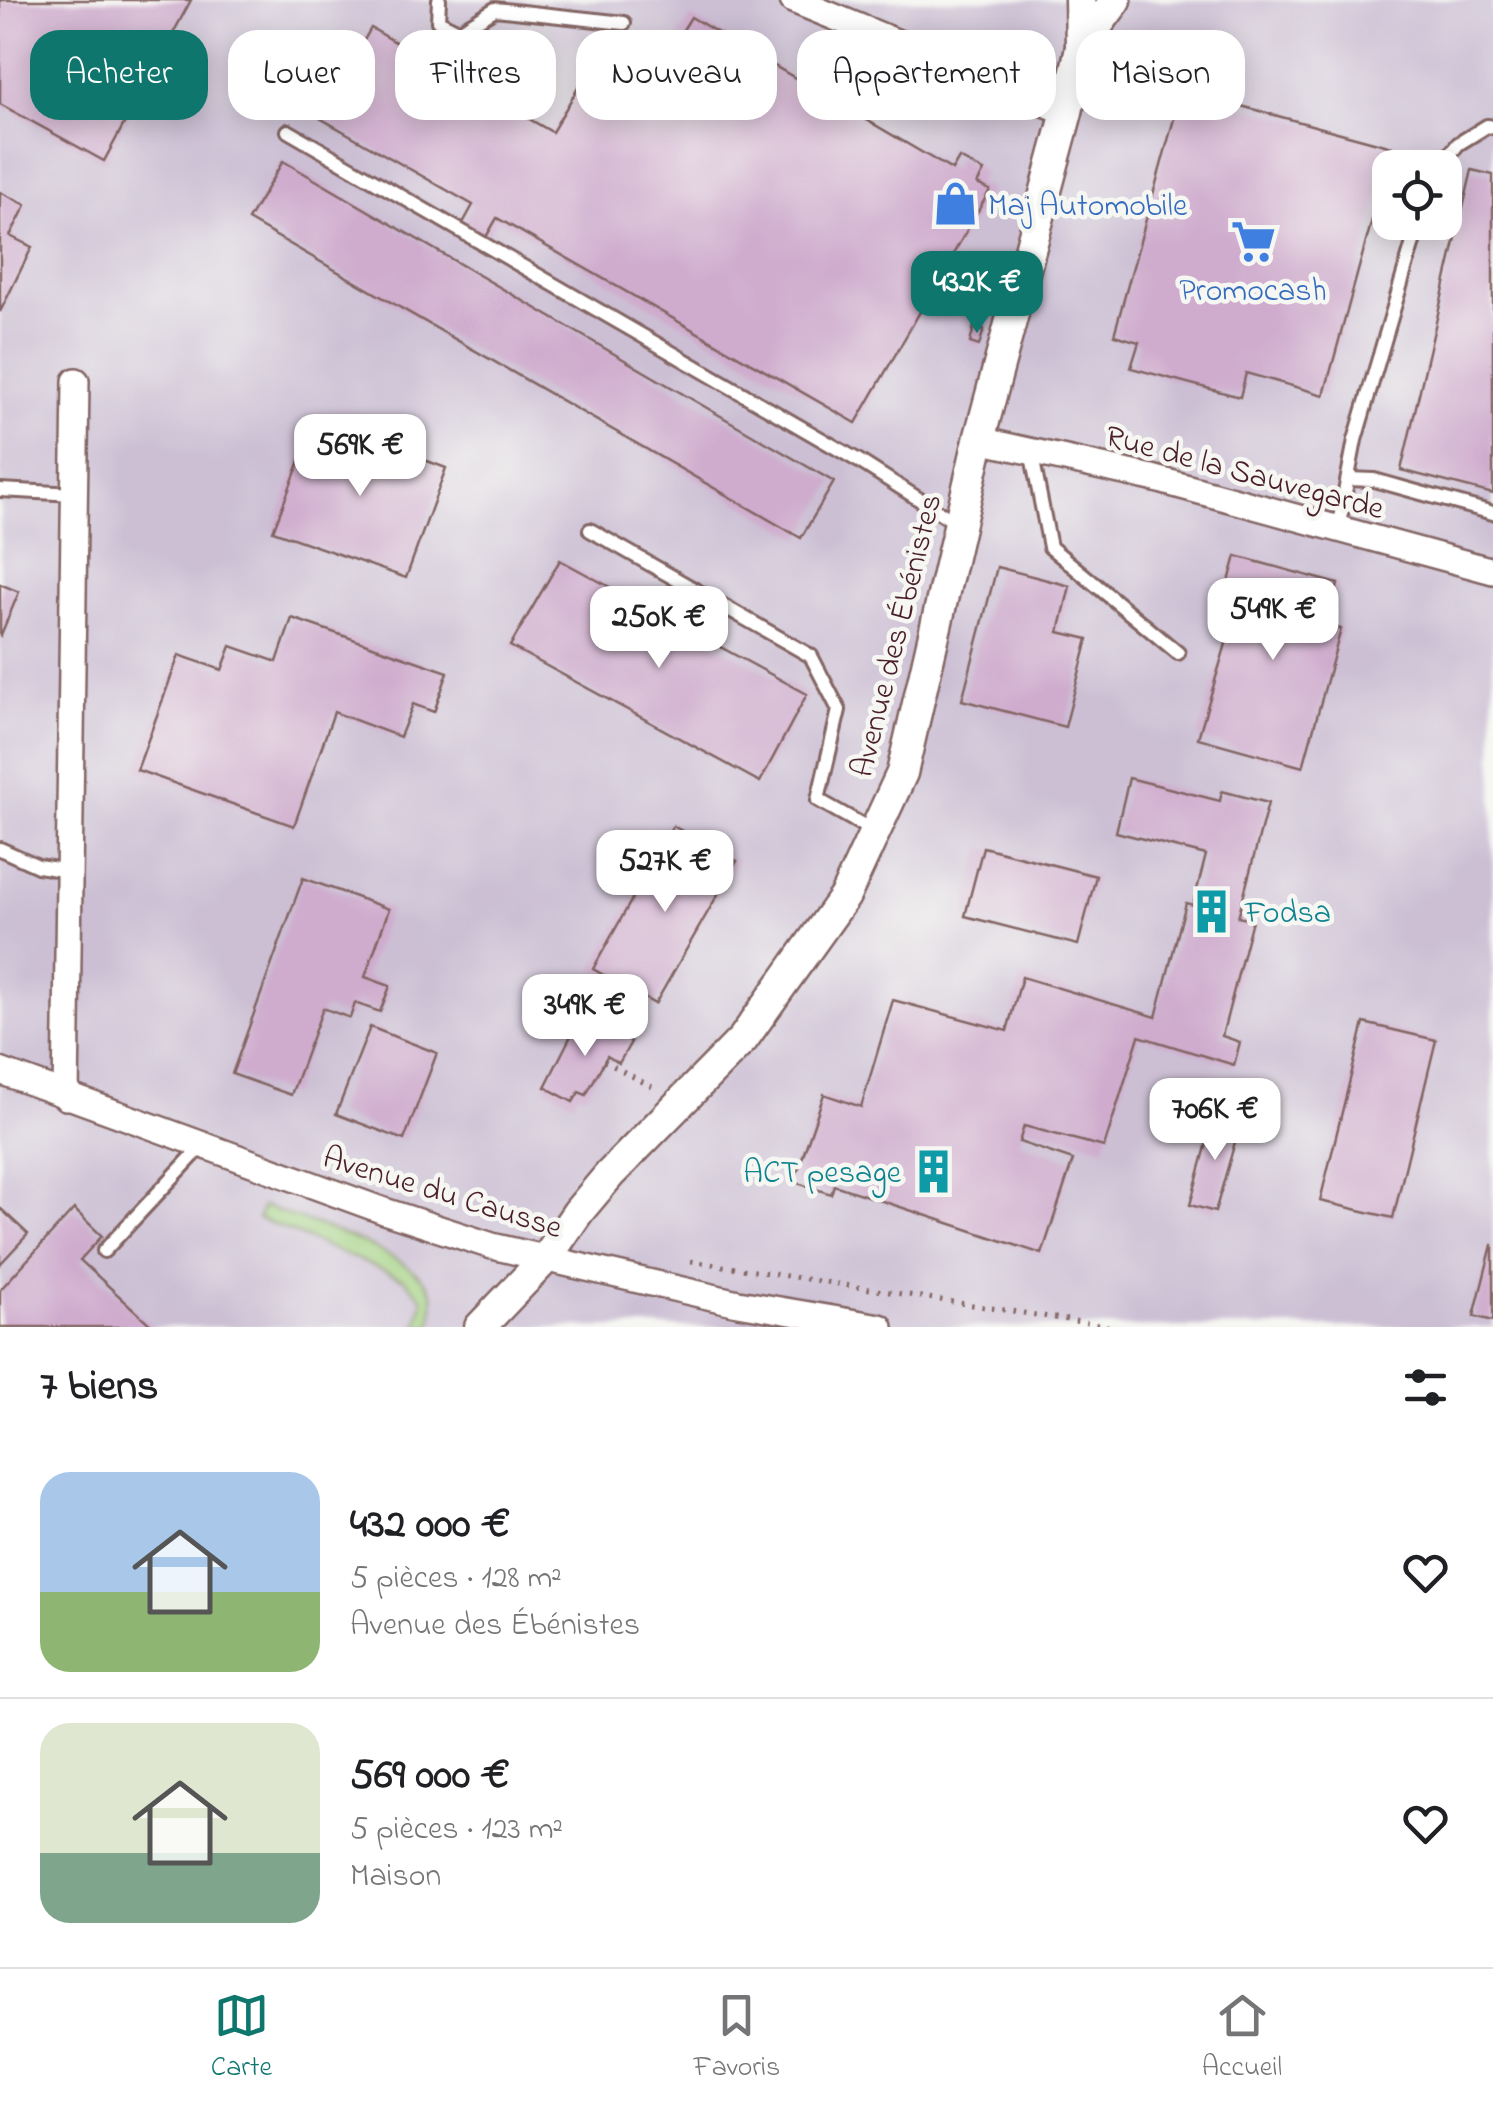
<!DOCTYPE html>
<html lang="fr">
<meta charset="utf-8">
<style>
body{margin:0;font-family:"Indie Flower",sans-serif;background:#f6f6f6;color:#202124;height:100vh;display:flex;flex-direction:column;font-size:38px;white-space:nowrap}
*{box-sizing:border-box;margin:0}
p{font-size:32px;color:#757577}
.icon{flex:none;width:55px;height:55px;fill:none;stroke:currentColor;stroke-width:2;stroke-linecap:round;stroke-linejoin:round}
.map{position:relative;height:1327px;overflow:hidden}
.side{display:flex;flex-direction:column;background:#fff;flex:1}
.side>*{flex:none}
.banner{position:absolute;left:30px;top:30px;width:1435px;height:90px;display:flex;gap:20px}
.controls{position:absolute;left:1372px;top:150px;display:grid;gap:20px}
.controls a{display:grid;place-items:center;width:90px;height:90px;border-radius:20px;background:#fff;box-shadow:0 5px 25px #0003;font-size:50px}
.price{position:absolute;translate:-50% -85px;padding:0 22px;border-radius:20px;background:#fff;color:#222;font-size:32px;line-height:65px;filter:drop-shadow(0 2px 5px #0008)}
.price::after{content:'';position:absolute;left:50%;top:60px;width:30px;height:22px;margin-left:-15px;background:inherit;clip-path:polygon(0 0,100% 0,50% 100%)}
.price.selected{background:#0f766e;color:#fff}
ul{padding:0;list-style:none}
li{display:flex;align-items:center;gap:30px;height:250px;padding:0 40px}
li+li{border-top:2px solid #e0e0e0}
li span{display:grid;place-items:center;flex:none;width:280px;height:200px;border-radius:30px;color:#555}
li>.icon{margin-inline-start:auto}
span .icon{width:120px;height:120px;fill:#fffc;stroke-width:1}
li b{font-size:42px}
h2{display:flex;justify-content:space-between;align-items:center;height:120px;padding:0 40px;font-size:42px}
.chip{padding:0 35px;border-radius:30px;background:#fff;box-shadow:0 5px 25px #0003;font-size:35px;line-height:90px}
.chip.selected{background:#0f766e;color:#fff}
.tab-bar{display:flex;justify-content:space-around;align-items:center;height:140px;border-top:2px solid #e0e0e0;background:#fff;font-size:28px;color:#757577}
.tab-bar a{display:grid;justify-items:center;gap:5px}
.tab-bar .selected{color:#0f766e}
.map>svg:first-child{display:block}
</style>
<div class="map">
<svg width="1493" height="1327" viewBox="0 0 1493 1327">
<rect width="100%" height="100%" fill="#f6f6f2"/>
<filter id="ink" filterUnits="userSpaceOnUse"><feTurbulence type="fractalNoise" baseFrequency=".01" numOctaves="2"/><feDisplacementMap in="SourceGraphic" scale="20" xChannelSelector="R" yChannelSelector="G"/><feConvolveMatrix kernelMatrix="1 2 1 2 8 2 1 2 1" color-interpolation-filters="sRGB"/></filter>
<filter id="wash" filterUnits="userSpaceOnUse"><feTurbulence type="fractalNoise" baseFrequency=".0048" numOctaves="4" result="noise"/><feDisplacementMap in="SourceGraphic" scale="40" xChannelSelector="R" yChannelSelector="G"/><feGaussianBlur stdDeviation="2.25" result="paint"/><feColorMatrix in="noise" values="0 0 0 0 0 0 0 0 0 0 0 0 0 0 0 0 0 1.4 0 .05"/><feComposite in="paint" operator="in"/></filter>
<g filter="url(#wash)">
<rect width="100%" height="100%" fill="#eee7ce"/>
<!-- industrial -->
<path fill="#ccbfd4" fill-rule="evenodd" d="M0 0H1493V1327H0ZM1390 168H1445V222H1390Z"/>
<!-- green -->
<path fill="#a1d180" stroke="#767856" stroke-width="2.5" d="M263 1206C304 1222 417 1253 432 1293 435 1301 432 1314 432 1324L429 1327H417L423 1299 404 1279 258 1218Z"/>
<g id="blocks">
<!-- building -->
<g fill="#cfaccd">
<polygon points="0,0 191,0 104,161 0,104"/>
<polygon points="691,17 952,170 959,158 984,171 977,184 990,190 856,423 497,218 486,237 462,225 473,205 320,118 371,28 552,132 588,71 638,102"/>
<polygon points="1182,90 1392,147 1324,395 1246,373 1240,397 1131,368 1139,342 1114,335"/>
<polygon points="283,161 834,482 801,538 248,220"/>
<polygon points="1472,170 1493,175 1493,494 1401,470"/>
<polygon points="0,192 26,205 10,236 32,247 0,312"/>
<polygon points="974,326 984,329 979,346 970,343"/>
<polygon points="316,419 446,468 406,578 273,531"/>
<polygon points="1236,556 1338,584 1328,625 1341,629 1303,767 1198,738 1239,600 1225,596"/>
<polygon points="560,560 807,694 760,782 510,646"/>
<polygon points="997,567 1070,586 1059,632 1088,639 1065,727 962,700"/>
<polygon points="0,584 19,592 0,637"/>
<polygon points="292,618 448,672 434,712 413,704 400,737 334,712 294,826 137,770 179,655 222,670 231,646 277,662"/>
<polygon points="1129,778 1220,801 1222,791 1268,803 1238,917 1252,920 1222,1036 1240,1042 1234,1065 1139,1036 1104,1147 1024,1126 1019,1142 1073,1160 1042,1254 834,1185 831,1194 794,1182 824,1094 861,1107 893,1000 1007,1031 1022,977 1156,1017 1186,903 1193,905 1206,855 1116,832"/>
<polygon points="673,826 737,861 655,1004 593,969"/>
<polygon points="983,847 1096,876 1078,945 965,916"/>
<polygon points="303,878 389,909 365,977 390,986 380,1012 355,1003 350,1018 323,1008 291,1095 232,1074"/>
<polygon points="581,1016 631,1042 619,1063 607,1056 586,1095 579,1092 573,1102 545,1087"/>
<polygon points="1364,1023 1436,1040 1393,1218 1320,1201"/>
<polygon points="370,1027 437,1053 404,1140 336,1114"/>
<polygon points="1215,1114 1241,1121 1215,1212 1190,1205"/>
<polygon points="0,1208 28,1234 0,1264"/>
<polygon points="74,1209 102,1236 80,1260 153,1327 0,1327 0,1290"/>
<polygon points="1492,1245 1493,1245 1493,1321 1474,1316"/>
</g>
</g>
</g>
<g filter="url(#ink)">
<use href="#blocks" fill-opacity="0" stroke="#836564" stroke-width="2.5"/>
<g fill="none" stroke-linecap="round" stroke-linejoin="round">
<defs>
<g id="service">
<polyline points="439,0 438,21 545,74"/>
<polyline points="459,31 495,9 624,23"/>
<polyline points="288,131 859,461 958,524"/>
<polyline points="1439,168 1458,144 1487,126 1493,127"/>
<polyline points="1031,451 1050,547 1178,653"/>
<polyline points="1348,479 1374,480 1493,513"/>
<polyline points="0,490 75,494"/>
<polyline points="1338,529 1355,440 1419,222"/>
<polyline points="590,530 811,656 839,710 818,800 873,831"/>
<polyline points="0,849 38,866 69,871"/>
<polyline points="104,1251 202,1146"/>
</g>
<g id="minor">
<polyline points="793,0 1067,112"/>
<polyline points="979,440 1152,478 1493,571"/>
<polyline points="0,1071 384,1211 492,1246 738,1303 880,1327"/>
<polyline points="66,1097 76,381"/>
</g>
<g id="tertiary">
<polyline points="1081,47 1116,0"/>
<polyline points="480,1327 547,1257 578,1212 610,1174 743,1039 845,896 902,773 979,440 1067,112 1081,47 1080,0"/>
</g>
</defs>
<!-- service casing -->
<use href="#service" stroke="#836564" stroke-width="18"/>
<!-- minor casing -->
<use href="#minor" stroke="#836564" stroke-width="30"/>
<!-- tertiary casing -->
<use href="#tertiary" stroke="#836564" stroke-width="35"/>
<!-- path -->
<g stroke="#836564" stroke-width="5" stroke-dasharray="2.5 8" stroke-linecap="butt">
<polyline points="408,45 438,63 436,65"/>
<polyline points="604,1061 652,1087"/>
<polyline points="691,1261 1113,1327"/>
</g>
<!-- service -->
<use href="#service" stroke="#fff" stroke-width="12"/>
<!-- minor -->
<use href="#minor" stroke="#fff" stroke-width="25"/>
<!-- tertiary -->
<use href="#tertiary" stroke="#fff" stroke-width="30"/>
</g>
</g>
<!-- icons -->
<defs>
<symbol id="shop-bare" viewBox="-9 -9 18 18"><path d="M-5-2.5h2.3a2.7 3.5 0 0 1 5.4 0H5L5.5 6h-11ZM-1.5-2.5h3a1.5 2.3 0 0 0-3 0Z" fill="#3f7fe0" stroke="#f6f6f2" stroke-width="2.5" paint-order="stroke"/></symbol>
<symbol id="supermarket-bare" viewBox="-9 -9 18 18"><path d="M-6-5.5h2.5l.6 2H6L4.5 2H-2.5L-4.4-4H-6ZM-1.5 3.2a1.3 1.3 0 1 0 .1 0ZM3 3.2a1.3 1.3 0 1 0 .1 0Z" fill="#3f7fe0" stroke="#f6f6f2" stroke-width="2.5" paint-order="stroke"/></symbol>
<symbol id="building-bare" viewBox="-9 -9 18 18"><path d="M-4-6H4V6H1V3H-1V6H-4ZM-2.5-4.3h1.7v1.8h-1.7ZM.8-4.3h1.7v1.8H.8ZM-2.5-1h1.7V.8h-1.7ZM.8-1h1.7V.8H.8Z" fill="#0f9aa8" stroke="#f6f6f2" stroke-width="2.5" paint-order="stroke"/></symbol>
</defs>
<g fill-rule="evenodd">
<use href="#shop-bare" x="924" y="172" width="63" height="63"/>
<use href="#supermarket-bare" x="1222" y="210" width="63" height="63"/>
<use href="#building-bare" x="1180" y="880" width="63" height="63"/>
<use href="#building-bare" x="902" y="1140" width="63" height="63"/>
</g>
<g text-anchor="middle" stroke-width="9" stroke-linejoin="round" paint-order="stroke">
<!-- shop labels -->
<g font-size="32" fill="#366cbe" stroke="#f6f6f2" text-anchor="start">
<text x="988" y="215">Maj Automobile</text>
<text x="1253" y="300" text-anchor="middle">Promocash</text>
</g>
<!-- street labels -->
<g font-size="32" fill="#4a1f2b" stroke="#f6f6f2">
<text transform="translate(1245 471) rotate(15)" y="11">Rue de la Sauvegarde</text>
<text transform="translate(895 635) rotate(-76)" y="11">Avenue des Ébénistes</text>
<text transform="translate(443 1191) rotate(17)" y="11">Avenue du Causse</text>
</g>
<!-- culture labels -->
<g font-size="32" fill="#0d838f" stroke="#f6f6f2" text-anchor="start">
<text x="1245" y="922">Fodsa</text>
<text x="901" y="1182" text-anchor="end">ACT pesage</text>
</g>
</g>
</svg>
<div class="controls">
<a><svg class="icon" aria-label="locate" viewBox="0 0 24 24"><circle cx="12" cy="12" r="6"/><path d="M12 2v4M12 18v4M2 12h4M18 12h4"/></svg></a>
</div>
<b class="price selected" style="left:977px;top:336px">432K €</b>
<b class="price" style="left:360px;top:499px">569K €</b>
<b class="price" style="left:1273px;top:663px">549K €</b>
<b class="price" style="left:659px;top:671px">250K €</b>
<b class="price" style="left:665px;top:915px">527K €</b>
<b class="price" style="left:585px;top:1059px">349K €</b>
<b class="price" style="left:1215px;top:1163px">706K €</b>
<div class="banner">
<a class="chip selected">Acheter</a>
<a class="chip">Louer</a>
<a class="chip">Filtres</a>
<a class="chip">Nouveau</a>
<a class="chip">Appartement</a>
<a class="chip">Maison</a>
</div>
</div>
<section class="side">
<h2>7 biens<svg class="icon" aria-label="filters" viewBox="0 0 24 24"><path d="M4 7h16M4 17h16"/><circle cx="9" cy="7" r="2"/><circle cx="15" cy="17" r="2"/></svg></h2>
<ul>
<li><span style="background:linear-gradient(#a9c7e8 60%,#8fb573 0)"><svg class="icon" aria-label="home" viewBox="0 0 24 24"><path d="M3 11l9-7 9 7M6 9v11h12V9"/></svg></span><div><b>432 000 €</b><p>5 pièces · 128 m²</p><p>Avenue des Ébénistes</p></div><svg class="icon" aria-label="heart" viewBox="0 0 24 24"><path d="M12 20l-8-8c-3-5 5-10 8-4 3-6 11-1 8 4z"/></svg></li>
<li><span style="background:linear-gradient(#dfe7d0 65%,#7fa58c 0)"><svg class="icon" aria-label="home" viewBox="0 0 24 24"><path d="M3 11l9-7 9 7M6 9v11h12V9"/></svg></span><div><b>569 000 €</b><p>5 pièces · 123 m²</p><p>Maison</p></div><svg class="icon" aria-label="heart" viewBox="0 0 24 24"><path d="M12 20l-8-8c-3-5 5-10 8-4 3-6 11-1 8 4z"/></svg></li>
</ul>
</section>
<nav class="tab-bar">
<a class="selected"><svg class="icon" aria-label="map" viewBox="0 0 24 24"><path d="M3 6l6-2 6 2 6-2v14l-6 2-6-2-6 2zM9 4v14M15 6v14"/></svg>Carte</a>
<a><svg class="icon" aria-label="saved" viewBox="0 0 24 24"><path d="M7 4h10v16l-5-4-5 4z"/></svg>Favoris</a>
<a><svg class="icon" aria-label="home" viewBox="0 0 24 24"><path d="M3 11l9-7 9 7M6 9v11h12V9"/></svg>Accueil</a>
</nav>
